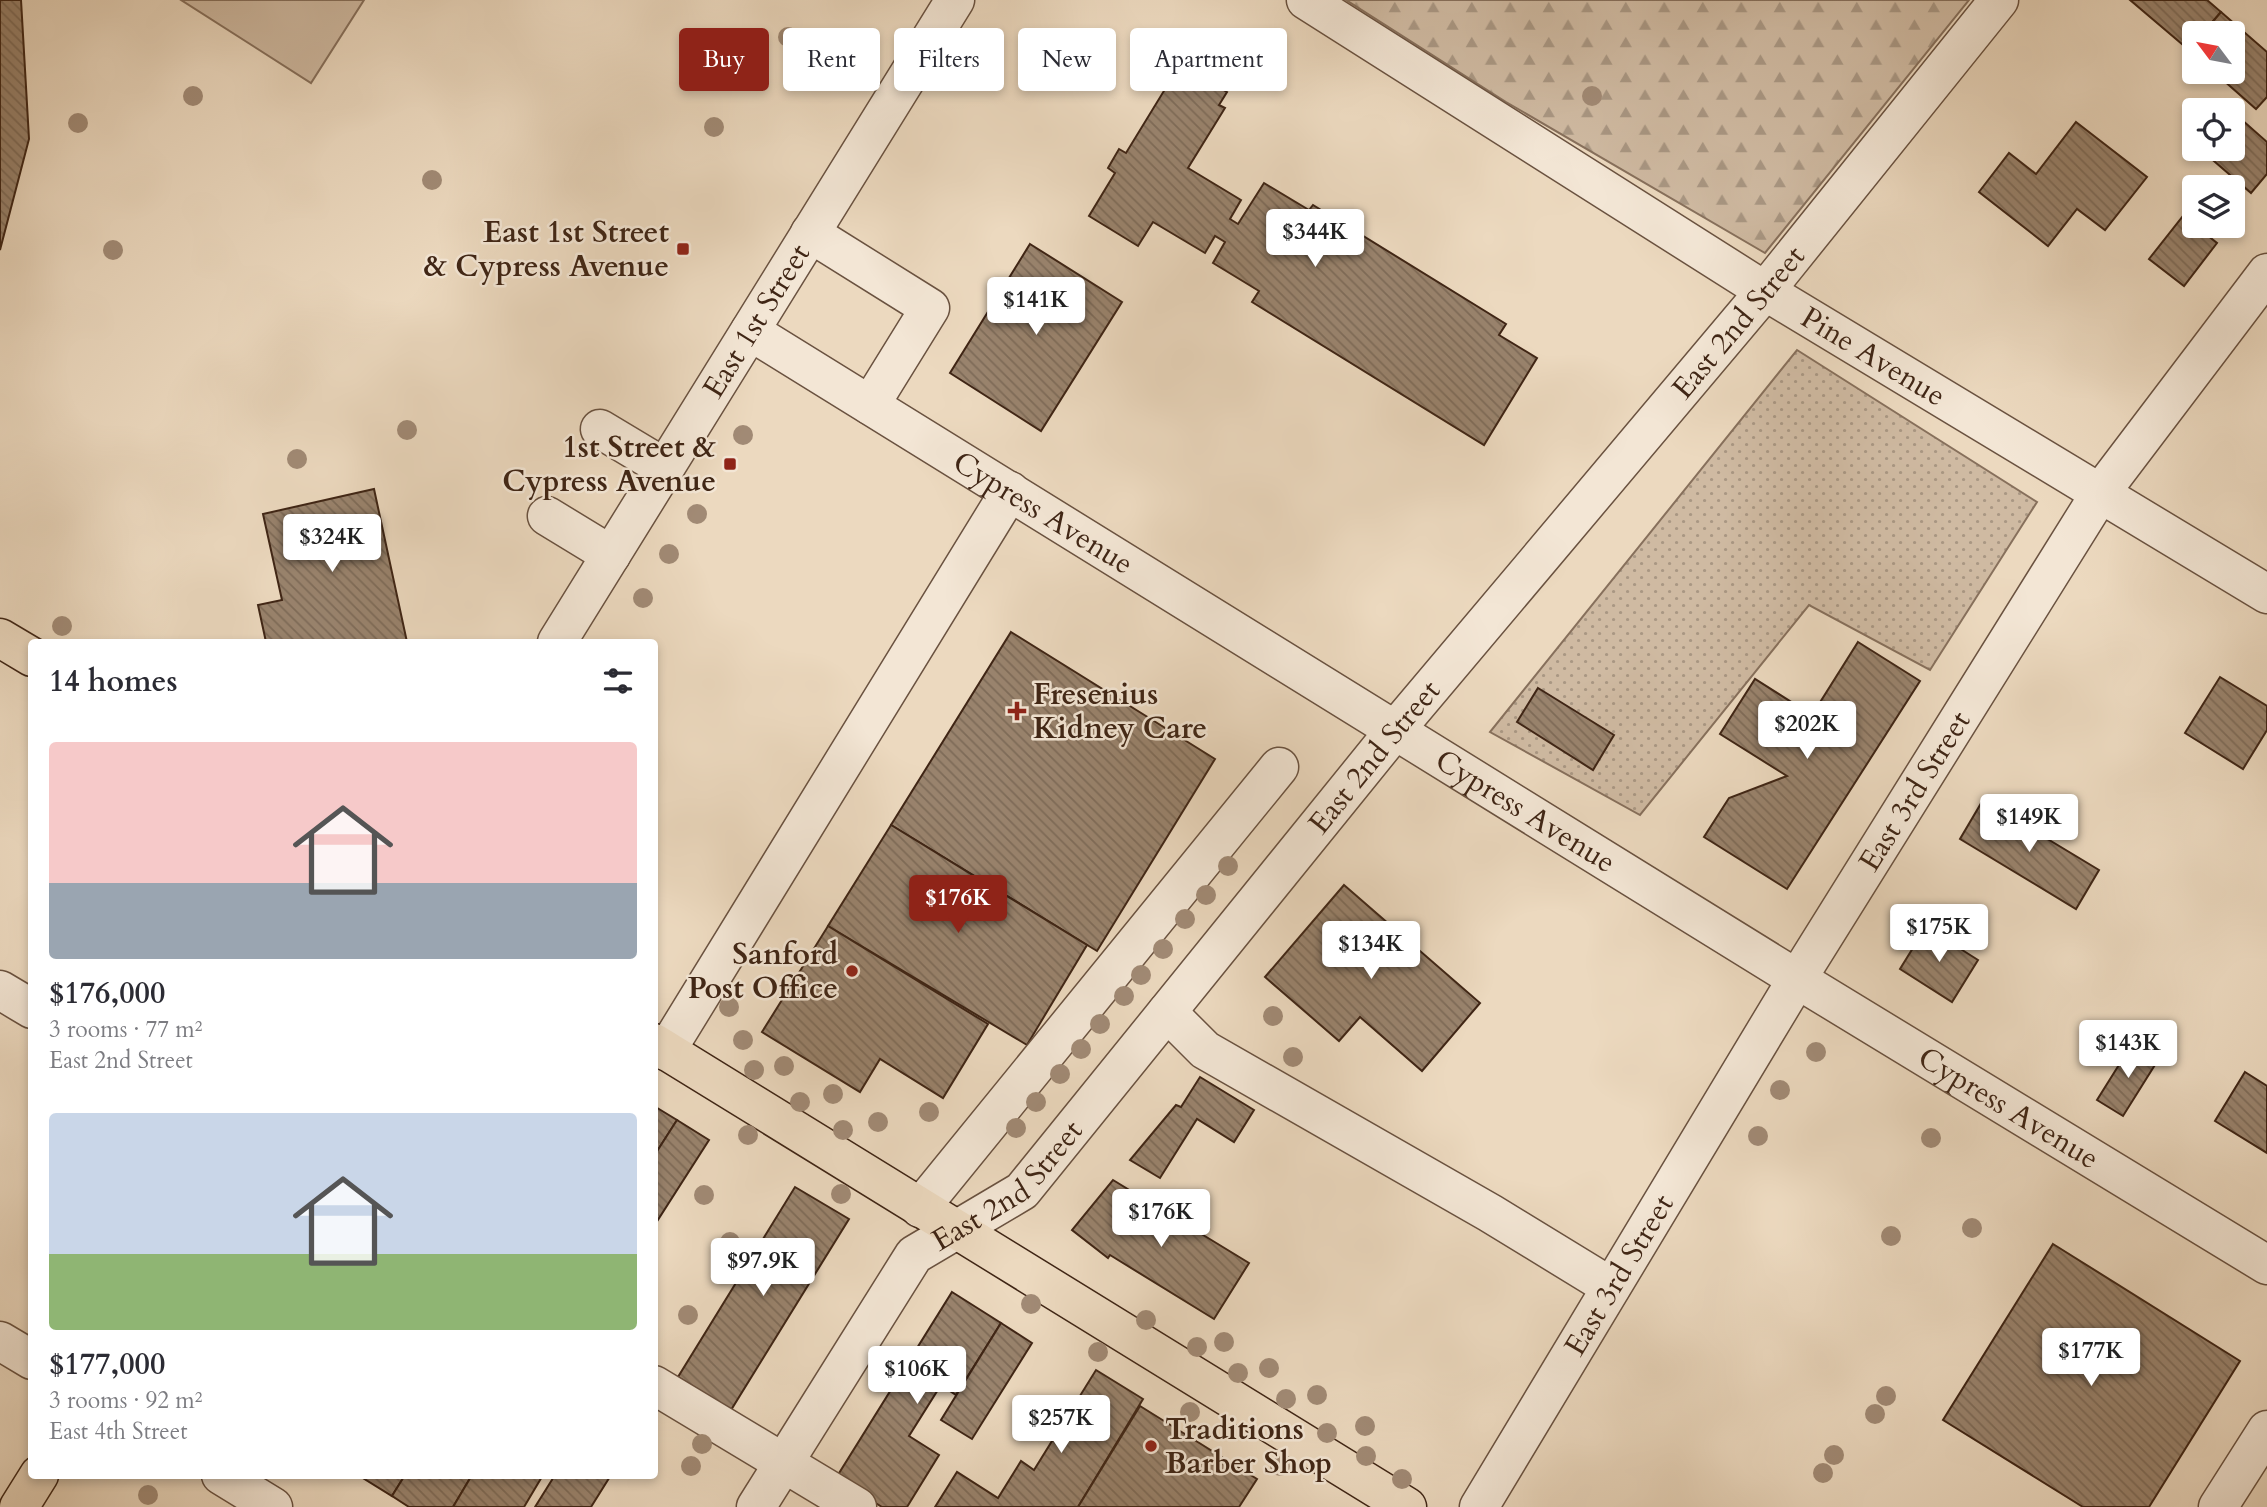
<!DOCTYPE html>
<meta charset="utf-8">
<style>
body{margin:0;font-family:Cardo,serif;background:#f2f2f3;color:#2b2b33;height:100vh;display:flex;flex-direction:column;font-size:26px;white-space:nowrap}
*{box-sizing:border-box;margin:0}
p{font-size:23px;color:#7c7c81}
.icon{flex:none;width:38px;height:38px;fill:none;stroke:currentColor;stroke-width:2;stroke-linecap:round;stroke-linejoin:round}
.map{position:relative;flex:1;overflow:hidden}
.sheet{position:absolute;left:28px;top:639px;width:630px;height:840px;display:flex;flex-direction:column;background:#fff;border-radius:7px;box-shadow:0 4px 10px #0003}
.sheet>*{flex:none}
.banner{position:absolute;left:679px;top:28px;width:665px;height:63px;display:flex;gap:14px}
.needle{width:46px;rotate:302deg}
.tools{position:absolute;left:2182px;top:21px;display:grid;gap:14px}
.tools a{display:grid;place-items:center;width:63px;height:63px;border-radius:7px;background:#fff;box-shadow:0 4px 10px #0003;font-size:35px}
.price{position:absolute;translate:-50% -60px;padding:0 16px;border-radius:7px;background:#fff;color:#222;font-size:23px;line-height:46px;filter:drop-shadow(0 2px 4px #0008)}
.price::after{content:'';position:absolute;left:50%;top:42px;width:21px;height:16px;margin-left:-10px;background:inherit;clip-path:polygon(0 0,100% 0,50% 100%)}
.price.active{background:#8f2418;color:#fff}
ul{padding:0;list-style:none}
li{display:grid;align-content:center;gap:14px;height:371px;padding:0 21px}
li span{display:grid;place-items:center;height:217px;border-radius:7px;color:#555}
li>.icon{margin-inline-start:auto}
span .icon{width:126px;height:126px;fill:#fffc;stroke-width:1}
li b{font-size:30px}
h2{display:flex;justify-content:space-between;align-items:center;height:84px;padding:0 21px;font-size:30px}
.pill{padding:0 24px;border-radius:7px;background:#fff;box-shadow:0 4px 10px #0003;font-size:24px;line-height:63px}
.pill.active{background:#8f2418;color:#fff}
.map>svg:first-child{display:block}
</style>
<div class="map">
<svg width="2267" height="1507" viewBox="0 0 2267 1507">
<defs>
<pattern id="green-dots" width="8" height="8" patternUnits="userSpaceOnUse" patternTransform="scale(1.75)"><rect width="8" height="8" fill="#cfbaa2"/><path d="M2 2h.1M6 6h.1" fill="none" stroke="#a99783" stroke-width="1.8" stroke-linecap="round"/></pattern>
<pattern id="forest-firs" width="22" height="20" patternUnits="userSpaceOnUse" patternTransform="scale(1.75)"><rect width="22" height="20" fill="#cfbaa2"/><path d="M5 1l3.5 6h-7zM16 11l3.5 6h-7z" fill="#a99783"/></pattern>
<pattern id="building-back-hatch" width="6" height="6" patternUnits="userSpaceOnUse" patternTransform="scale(1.75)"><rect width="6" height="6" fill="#99836d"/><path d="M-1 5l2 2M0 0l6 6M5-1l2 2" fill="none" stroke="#7e6b58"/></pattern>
</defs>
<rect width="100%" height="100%" fill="#ecd9bf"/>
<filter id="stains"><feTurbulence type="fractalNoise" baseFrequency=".00286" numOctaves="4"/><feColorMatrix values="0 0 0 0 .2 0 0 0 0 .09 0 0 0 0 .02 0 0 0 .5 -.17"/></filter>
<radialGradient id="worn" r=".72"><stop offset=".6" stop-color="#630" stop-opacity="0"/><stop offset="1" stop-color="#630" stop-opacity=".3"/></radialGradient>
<!-- green -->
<polygon fill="url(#green-dots)" stroke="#87705c" stroke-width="2" points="1797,350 2037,502 1930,670 1809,605 1640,815 1490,732"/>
<!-- forest -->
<polygon fill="url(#forest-firs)" stroke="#87705c" stroke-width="2" points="1346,0 1969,0 1765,253 1506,102"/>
<!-- pitch -->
<polygon fill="#cfbaa2" stroke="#87705c" stroke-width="2" points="181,0 364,0 311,83"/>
<!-- building -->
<g fill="url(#building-back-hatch)" stroke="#3f2515" stroke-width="2">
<polygon points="0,0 21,0 29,139 0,250"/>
<polygon points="2130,0 2207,0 2221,12 2203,33 2194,33 2194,43 2189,50"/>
<polygon points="2221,12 2267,52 2267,97 2256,109 2214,72 2233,72 2233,33 2203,33"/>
<polygon points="1197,60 1227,77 1220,88 1227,92 1219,105 1225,108 1188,168 1241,200 1230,219 1238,224 1264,183 1309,210 1313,205 1506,324 1499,335 1537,358 1484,445 1252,302 1259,291 1213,263 1225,242 1215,236 1205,253 1153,222 1138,246 1089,216 1115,173 1108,168 1119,149 1126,153 1181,63 1191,69"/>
<polygon points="2233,112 2267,142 2267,174 2251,193 2200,149 2233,149"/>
<polygon points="2076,122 2147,177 2105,230 2077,209 2048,246 1979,192 2009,153 2036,174"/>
<polygon points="2183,216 2217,243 2184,286 2149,259"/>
<polygon points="1030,244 1122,302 1041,431 950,373"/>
<polygon points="374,489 407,642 266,642 258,605 282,600 263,514"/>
<polygon points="1011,632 1215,759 1097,951 891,825"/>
<polygon points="1858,642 1920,681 1787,889 1704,837 1729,798 1787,776 1720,734 1755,679 1812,715"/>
<polygon points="2220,677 2267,706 2267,730 2243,769 2185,733"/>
<polygon points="1538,688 1614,735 1593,770 1517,722"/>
<polygon points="1983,800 2099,870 2076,909 1960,839"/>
<polygon points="891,825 1087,945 1027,1045 828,926"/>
<polygon points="1344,885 1480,1003 1422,1071 1360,1017 1339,1041 1265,977"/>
<polygon points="828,926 988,1024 943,1098 880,1059 860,1092 762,1032"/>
<polygon points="1926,927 1978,960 1952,1002 1900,969"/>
<polygon points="2132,1044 2158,1060 2123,1116 2097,1100"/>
<polygon points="2245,1072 2267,1086 2267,1153 2215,1121"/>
<polygon points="1200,1077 1254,1110 1234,1142 1197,1119 1160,1178 1130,1160 1176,1105 1181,1107"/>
<polygon points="654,1106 677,1120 654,1156"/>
<polygon points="677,1120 709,1140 654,1226 654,1156"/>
<polygon points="1113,1180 1249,1263 1214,1319 1110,1255 1108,1258 1072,1230"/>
<polygon points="795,1187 849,1219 731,1410 678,1377"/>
<polygon points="2053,1244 2240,1361 2149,1507 2083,1507 1943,1420"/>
<polygon points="952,1292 1001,1323 956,1395 941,1385 909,1436 939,1455 907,1507 882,1507 836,1478"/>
<polygon points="1001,1323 1032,1343 972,1439 941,1420"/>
<polygon points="1096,1370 1143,1399 1078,1507 935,1507 957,1472 998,1498 1021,1461 1034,1470"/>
<polygon points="1140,1406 1257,1479 1239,1507 1078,1507"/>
<polygon points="358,1475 405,1475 392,1496"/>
<polygon points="405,1475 472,1475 453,1507 409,1507 392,1496"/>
<polygon points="472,1475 543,1475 524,1507 453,1507"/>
<polygon points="555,1475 611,1475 591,1507 535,1507"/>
</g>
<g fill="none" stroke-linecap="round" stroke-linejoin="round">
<defs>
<g id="minor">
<path id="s1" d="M1306 0 1765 291 2267 594"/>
<polyline points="810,233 930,308 870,405"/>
<path id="s2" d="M750 331 1797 979 2267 1265"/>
<polyline points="600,429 665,468"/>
<polyline points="547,516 611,555"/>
<path id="s3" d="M557 642 955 0"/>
<polyline points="0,990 32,1009"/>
<polyline points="1167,1012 1205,1050 1490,1213 1611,1287"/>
<polyline points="666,1051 1010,491"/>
<polyline points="920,1208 1279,767"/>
<polyline points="0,1341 32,1360"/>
<polyline points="654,1385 857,1507"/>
<polyline points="221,1475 273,1507"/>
<path id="s4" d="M756 1507 914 1255 1022 1191 1396 729 1765 291 1999 0"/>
<path id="s5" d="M1479 1507 1797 979 2101 492 2267 273"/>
<polyline points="2218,1507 2267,1430"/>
</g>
<g id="major">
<polyline points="0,638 32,657"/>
<polyline points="654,1043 1407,1507"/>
<polyline points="19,1507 39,1475"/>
</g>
</defs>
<!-- minor casing -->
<use href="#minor" stroke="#6a5240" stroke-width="41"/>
<!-- major casing -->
<use href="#major" stroke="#3f2515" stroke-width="41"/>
<!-- minor -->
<use href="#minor" stroke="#f3e6d5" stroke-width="38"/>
<!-- major -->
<use href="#major" stroke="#ecd9bf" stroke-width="38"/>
</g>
<!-- trees -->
<g fill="#a18a75">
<circle cx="788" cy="37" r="10"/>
<circle cx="193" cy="96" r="10"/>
<circle cx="1592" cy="96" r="10"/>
<circle cx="78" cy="123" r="10"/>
<circle cx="714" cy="127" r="10"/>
<circle cx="432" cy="180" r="10"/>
<circle cx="113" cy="250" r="10"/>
<circle cx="407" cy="430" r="10"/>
<circle cx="743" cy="435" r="10"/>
<circle cx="297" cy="459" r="10"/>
<circle cx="697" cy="514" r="10"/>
<circle cx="669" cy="554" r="10"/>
<circle cx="643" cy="598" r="10"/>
<circle cx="62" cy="626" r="10"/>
<circle cx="1228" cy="866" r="10"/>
<circle cx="1206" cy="895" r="10"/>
<circle cx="1185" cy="919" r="10"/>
<circle cx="1163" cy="949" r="10"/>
<circle cx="1141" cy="975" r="10"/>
<circle cx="1124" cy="996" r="10"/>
<circle cx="729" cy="1007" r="10"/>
<circle cx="1273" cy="1016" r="10"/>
<circle cx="1100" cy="1024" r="10"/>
<circle cx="743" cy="1040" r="10"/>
<circle cx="1081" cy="1049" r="10"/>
<circle cx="1816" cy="1052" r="10"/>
<circle cx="1293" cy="1057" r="10"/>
<circle cx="784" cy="1066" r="10"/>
<circle cx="754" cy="1070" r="10"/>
<circle cx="1060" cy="1074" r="10"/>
<circle cx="1780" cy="1090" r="10"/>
<circle cx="833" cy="1094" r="10"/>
<circle cx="800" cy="1102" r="10"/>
<circle cx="1036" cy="1102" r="10"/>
<circle cx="929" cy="1112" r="10"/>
<circle cx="878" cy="1122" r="10"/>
<circle cx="1016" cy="1128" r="10"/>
<circle cx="843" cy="1130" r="10"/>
<circle cx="748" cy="1135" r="10"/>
<circle cx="1758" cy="1136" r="10"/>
<circle cx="1931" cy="1138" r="10"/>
<circle cx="841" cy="1194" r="10"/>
<circle cx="704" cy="1195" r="10"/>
<circle cx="1972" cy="1228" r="10"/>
<circle cx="1891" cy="1236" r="10"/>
<circle cx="730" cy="1242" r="10"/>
<circle cx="1031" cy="1304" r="10"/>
<circle cx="688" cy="1315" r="10"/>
<circle cx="1146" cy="1320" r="10"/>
<circle cx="1224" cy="1342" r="10"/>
<circle cx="1197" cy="1347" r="10"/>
<circle cx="1098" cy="1352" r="10"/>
<circle cx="1269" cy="1368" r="10"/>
<circle cx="1238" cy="1373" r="10"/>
<circle cx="1317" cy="1395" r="10"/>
<circle cx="1886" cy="1396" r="10"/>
<circle cx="1286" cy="1399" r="10"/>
<circle cx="1190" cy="1412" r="10"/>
<circle cx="1875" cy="1414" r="10"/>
<circle cx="1365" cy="1426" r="10"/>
<circle cx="1327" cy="1433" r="10"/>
<circle cx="702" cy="1444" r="10"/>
<circle cx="1834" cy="1455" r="10"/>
<circle cx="1366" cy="1456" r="10"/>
<circle cx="691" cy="1466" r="10"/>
<circle cx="1280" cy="1466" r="10"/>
<circle cx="1823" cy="1473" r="10"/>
<circle cx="1402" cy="1479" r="10"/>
<circle cx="148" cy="1495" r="10"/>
</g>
<!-- markers -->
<g fill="#8f2418" stroke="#f3e6d5" stroke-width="2.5">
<rect x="676" y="242" width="14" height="14" rx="3.5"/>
<rect x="723" y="457" width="14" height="14" rx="3.5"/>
<path d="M1013.5 700.5h7v7h7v7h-7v7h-7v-7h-7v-7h7z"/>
<circle cx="852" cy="971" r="7"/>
<circle cx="1151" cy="1446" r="7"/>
</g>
<g text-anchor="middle" stroke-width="5" stroke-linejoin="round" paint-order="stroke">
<!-- poi labels -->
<g font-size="30" font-weight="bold" fill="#3f2515" stroke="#f3e6d5" text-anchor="end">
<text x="669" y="242">East 1st Street<tspan x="669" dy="34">&amp; Cypress Avenue</tspan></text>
<text x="716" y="457">1st Street &amp;<tspan x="716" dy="34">Cypress Avenue</tspan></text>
<text x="1033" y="704" text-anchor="start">Fresenius<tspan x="1033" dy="34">Kidney Care</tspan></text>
<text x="838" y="964">Sanford<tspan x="838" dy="34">Post Office</tspan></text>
<text x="1165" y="1439" text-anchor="start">Traditions<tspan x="1165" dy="34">Barber Shop</tspan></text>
</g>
<!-- street labels -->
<g font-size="30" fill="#3f2515" stroke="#f3e6d5">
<text dy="10" stroke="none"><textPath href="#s3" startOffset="378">East 1st Street</textPath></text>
<text dy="10" stroke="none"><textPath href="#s4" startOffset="1549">East 2nd Street</textPath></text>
<text dy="10" stroke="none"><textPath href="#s1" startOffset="670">Pine Avenue</textPath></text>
<text dy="10" stroke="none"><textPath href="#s2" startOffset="345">Cypress Avenue</textPath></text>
<text dy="10" stroke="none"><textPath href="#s4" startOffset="982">East 2nd Street</textPath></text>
<text dy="10" stroke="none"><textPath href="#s5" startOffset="838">East 3rd Street</textPath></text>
<text dy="10" stroke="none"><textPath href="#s2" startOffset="912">Cypress Avenue</textPath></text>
<text dy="10" stroke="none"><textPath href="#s2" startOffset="1479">Cypress Avenue</textPath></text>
<text dy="10" stroke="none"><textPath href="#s4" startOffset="415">East 2nd Street</textPath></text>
<text dy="10" stroke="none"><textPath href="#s5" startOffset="271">East 3rd Street</textPath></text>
</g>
</g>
<rect width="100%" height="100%" filter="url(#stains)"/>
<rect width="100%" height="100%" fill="url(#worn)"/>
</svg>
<div class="tools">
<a><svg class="needle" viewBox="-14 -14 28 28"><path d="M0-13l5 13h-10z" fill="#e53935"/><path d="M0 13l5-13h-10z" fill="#7c7c81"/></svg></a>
<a><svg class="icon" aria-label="locate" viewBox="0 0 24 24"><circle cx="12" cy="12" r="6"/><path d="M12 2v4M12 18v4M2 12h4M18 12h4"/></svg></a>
<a><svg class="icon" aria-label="layers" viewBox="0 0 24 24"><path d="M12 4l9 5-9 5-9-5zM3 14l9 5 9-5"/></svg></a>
</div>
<b class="price" style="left:1315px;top:269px">$344K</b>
<b class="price" style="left:1036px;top:337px">$141K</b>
<b class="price" style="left:332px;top:574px">$324K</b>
<b class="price" style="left:1807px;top:761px">$202K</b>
<b class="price" style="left:2029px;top:854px">$149K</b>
<b class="price active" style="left:958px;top:935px">$176K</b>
<b class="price" style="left:1939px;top:964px">$175K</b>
<b class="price" style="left:1371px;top:981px">$134K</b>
<b class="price" style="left:2128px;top:1080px">$143K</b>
<b class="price" style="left:1161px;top:1249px">$176K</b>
<b class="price" style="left:763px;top:1298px">$97.9K</b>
<b class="price" style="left:2091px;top:1388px">$177K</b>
<b class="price" style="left:917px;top:1406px">$106K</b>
<b class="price" style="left:1061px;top:1455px">$257K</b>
<div class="banner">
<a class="pill active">Buy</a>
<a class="pill">Rent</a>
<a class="pill">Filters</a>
<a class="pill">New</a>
<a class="pill">Apartment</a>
</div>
<section class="sheet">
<h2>14 homes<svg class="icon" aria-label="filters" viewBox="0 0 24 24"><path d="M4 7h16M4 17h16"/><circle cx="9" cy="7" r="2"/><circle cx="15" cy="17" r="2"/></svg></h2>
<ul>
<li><span style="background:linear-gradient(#f6c9c9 65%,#9aa5b1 0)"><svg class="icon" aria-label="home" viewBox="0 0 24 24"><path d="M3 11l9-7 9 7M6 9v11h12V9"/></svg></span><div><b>$176,000</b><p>3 rooms · 77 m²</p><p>East 2nd Street</p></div></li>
<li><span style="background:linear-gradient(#c9d6e8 65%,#8fb573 0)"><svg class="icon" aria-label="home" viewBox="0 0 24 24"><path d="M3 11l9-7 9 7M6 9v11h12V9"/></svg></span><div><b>$177,000</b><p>3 rooms · 92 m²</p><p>East 4th Street</p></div></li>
</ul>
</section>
</div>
